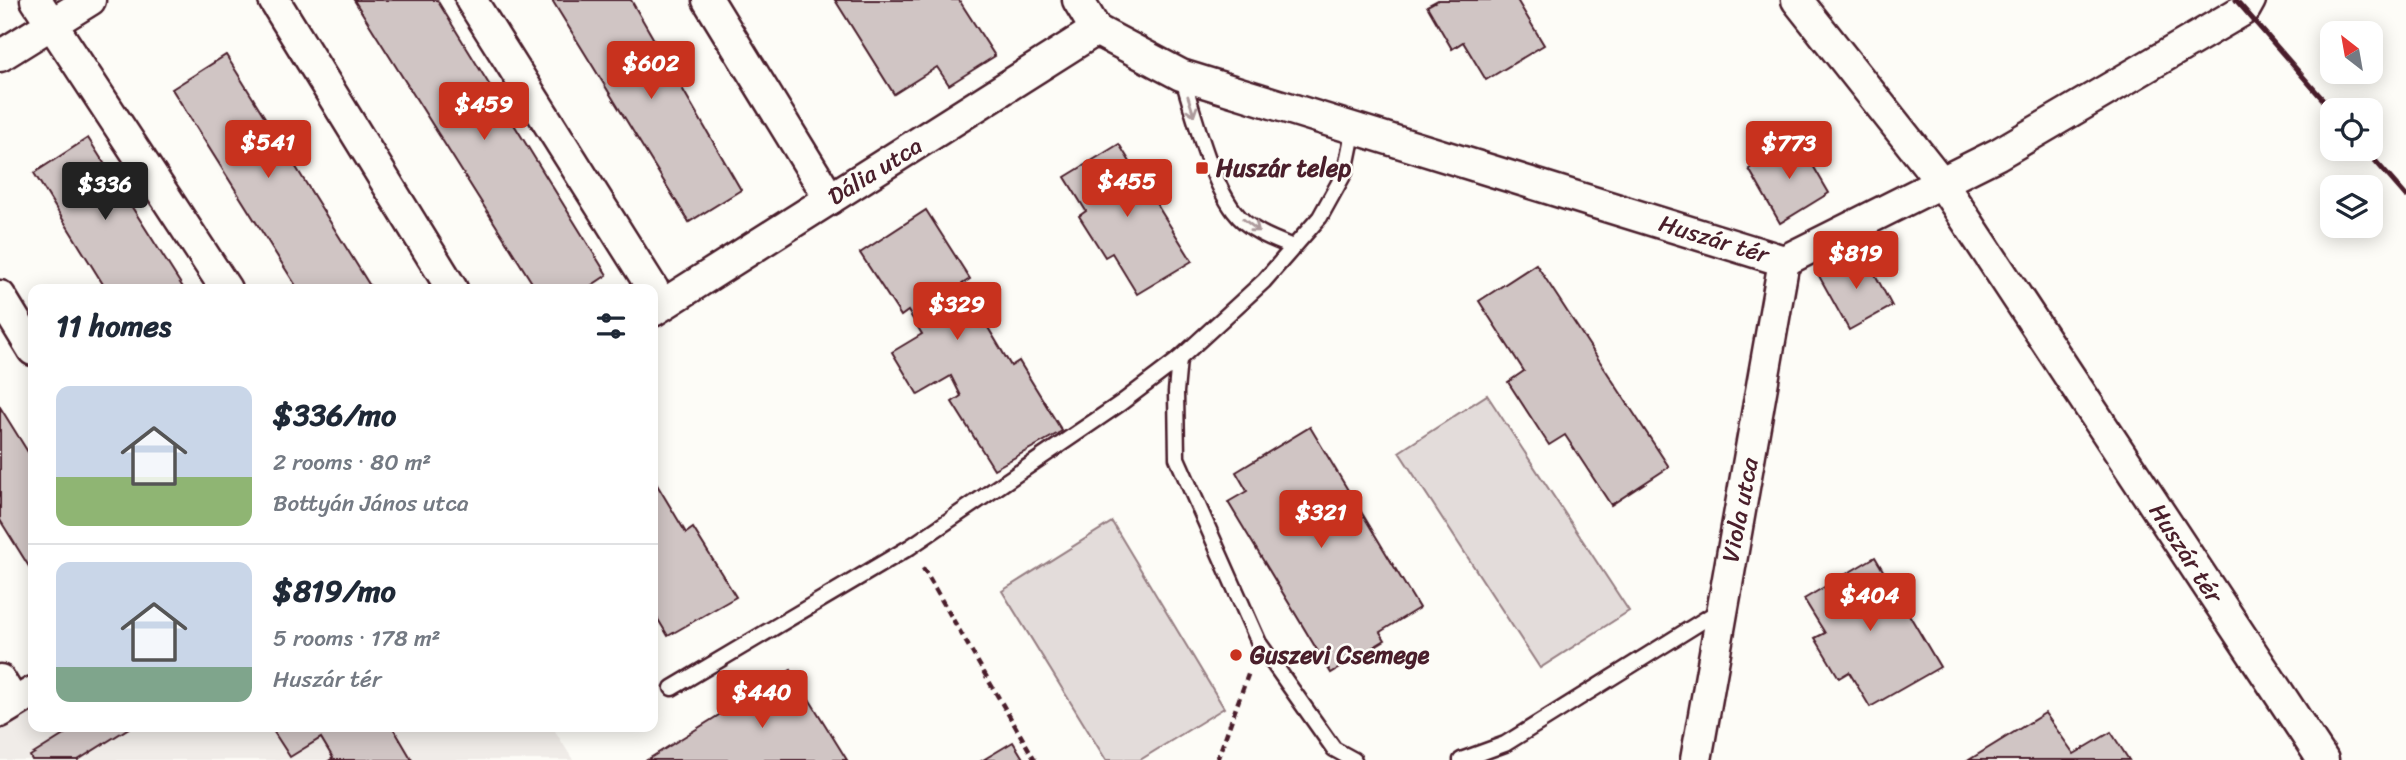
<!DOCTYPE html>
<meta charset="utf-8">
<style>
body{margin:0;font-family:Sriracha,sans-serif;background:#f2f2f3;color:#1f2937;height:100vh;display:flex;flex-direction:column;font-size:26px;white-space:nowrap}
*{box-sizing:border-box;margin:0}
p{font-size:23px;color:#747a83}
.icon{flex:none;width:38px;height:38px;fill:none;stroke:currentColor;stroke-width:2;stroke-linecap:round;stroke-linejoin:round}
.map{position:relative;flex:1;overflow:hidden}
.drawer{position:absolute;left:28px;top:284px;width:630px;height:448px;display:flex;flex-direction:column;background:#fff;border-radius:14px;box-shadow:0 4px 18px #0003}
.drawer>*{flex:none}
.needle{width:46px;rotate:329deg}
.buttons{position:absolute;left:2320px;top:21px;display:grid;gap:14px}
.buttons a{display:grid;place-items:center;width:63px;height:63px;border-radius:14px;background:#fff;box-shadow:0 4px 18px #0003;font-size:35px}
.price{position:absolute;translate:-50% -60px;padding:0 16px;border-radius:7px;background:#c8321e;color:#fff;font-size:23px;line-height:46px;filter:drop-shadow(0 2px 4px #0008)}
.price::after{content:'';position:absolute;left:50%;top:42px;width:21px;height:16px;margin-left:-10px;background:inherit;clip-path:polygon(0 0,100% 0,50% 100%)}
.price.active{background:#222;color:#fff}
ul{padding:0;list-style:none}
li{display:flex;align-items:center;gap:21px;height:175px;padding:0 28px}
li+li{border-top:2px solid #e0e1e3}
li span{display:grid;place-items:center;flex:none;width:196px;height:140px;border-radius:14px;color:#555}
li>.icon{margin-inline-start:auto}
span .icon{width:84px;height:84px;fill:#fffc;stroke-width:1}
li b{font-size:30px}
h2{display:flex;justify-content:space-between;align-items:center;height:84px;padding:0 28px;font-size:30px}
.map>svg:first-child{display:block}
</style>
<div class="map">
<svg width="2406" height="760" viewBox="0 0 2406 760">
<rect width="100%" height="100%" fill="#fdfcf7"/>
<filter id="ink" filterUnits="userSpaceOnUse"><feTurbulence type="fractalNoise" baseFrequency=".0143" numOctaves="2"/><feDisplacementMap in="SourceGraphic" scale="14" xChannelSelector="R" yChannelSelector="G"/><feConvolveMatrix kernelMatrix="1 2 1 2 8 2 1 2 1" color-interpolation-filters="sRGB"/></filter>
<g filter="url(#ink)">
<!-- built -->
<polygon fill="#f0ece8" points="33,699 33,726 552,726 573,760 0,760 0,719"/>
<!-- green -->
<g fill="#e3dcda" stroke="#967e82" stroke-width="2">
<polygon points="1487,395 1629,611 1540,668 1399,452"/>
<polygon points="1112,522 1224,708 1140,760 1106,760 1002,591"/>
</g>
<!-- building -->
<g fill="#d0c5c4" stroke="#4a1f2b" stroke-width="2">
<polygon points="354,0 437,0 607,275 586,289 536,289"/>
<polygon points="552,0 631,0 741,190 689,222"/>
<polygon points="835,0 959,0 995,56 949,85 937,67 894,94"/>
<polygon points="1438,0 1517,0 1544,45 1486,80 1463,42 1452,49 1427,6"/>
<polygon points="226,55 372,289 298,289 172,89"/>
<polygon points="88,138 184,289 106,289 34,173"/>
<polygon points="1798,140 1829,193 1780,223 1749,169"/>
<polygon points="1119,144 1140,178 1146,174 1160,196 1154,200 1192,261 1137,294 1112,253 1105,257 1079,216 1086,211 1065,177"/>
<polygon points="926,210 970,279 962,284 1011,366 1019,361 1062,431 994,469 952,402 961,396 951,376 918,395 892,352 922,334 908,311 901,316 860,253"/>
<polygon points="1863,252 1892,306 1849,330 1819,276"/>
<polygon points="1536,264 1669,467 1611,505 1565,435 1549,445 1508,382 1524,371 1479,301"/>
<polygon points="0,407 33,460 33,573 0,520"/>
<polygon points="1310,427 1419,608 1380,632 1385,640 1331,673 1228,502 1247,491 1236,472"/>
<polygon points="653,478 686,533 693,528 736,597 668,636 653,611"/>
<polygon points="1875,557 1940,667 1870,707 1849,672 1839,678 1815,638 1825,633 1804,599"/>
<polygon points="791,670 847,760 647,760"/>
<polygon points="2045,713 2074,754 2111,732 2129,760 1969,760"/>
<polygon points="78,726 132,726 78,760 32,760 30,756"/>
<polygon points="270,726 392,726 412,760 330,760 333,758 321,738 290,757"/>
<polygon points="1013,742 1024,760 983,760"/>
</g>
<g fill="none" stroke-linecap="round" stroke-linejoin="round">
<defs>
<g id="lane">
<path d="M1182 76C1194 115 1210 179 1234 211 1248 230 1272 239 1293 247"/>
<polyline points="1179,359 1176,392 1177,458 1259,643 1334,749 1354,760"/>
<polyline points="672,688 910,547 1121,403 1179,359 1264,281 1320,217 1345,172 1354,128"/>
<polyline points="1461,760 1505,744 1720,610"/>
</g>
<g id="street">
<polyline points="36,0 226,289"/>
<polyline points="274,0 452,289"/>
<polyline points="471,0 653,289"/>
<polyline points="708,0 830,199"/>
<polyline points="1078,0 1096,30 1181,75 1784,261 1998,154 2245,9 2250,0"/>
<polyline points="1797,0 1941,182 2323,760"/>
<polyline points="0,56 90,0"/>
<polyline points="0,296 33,350"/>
<polyline points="653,311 1096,30"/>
<polyline points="0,680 14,703"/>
<polyline points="0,712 33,692"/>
<polyline points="1696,760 1784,261"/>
</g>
</defs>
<!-- lane casing -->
<use href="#lane" stroke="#4a1f2b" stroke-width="19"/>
<!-- street casing -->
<use href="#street" stroke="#4a1f2b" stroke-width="35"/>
<!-- path -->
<g stroke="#4a1f2b" stroke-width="4.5" stroke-dasharray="7 5" stroke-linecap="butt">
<polyline points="923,568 1035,760"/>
<polyline points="1217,760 1249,672"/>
</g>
<!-- lane -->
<use href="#lane" stroke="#fdfcf7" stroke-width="14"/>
<!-- street -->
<use href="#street" stroke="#fdfcf7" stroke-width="30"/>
<!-- rail -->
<g stroke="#4a1f2b" stroke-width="5">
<polyline points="2236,0 2333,111"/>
<polyline points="2365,149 2406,196"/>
</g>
</g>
<!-- one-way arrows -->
<defs><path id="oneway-shaft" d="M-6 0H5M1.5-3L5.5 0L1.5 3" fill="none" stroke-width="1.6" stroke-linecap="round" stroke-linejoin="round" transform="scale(1.75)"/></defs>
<g stroke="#ac999b">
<use href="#oneway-shaft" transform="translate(1191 106) rotate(72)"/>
<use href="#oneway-shaft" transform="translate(1251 225) rotate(38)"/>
</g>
</g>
<!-- markers -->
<g fill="#c8321e" stroke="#fdfcf7" stroke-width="2.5">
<rect x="1195" y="161" width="14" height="14" rx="3.5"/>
<circle cx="1236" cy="655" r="7"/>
</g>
<g text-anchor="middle" stroke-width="5" stroke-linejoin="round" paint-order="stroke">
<!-- poi labels -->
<g font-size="24" font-weight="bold" fill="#4a1f2b" stroke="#fdfcf7" text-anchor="start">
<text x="1216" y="176">Huszár telep</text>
<text x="1250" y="663">Guszevi Csemege</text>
</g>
<!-- street labels -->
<g font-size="24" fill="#4a1f2b" stroke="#fdfcf7">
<text transform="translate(875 171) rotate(-32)" y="8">Dália utca</text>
<text transform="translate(1714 239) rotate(17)" y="8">Huszár tér</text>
<text transform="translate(1740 510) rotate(-79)" y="8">Viola utca</text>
<text transform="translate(2186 553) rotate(57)" y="8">Huszár tér</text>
</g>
</g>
</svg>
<div class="buttons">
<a><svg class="needle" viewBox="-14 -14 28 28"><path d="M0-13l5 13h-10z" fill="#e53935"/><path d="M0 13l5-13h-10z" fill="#747a83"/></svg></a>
<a><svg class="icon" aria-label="locate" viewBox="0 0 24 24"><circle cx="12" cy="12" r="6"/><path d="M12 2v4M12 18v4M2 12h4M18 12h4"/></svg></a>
<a><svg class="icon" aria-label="layers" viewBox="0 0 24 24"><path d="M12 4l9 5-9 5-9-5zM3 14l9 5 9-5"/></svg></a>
</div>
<b class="price" style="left:651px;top:101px">$602</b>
<b class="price" style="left:484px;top:142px">$459</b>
<b class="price" style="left:268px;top:180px">$541</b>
<b class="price" style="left:1789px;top:181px">$773</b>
<b class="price" style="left:1127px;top:219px">$455</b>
<b class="price active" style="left:105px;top:222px">$336</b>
<b class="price" style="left:1856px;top:291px">$819</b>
<b class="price" style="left:957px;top:342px">$329</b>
<b class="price" style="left:1321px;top:550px">$321</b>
<b class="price" style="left:1870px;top:633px">$404</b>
<b class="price" style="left:762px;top:730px">$440</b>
<section class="drawer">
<h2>11 homes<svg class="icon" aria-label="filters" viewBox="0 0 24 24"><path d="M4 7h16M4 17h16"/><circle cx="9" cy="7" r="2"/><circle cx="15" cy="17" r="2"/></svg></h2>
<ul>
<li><span style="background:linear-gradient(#c9d6e8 65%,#8fb573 0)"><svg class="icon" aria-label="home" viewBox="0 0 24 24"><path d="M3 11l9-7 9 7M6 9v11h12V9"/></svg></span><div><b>$336/mo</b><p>2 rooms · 80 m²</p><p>Bottyán János utca</p></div></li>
<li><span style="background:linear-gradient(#c9d6e8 75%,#7fa58c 0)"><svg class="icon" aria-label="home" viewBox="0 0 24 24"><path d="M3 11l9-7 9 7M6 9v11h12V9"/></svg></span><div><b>$819/mo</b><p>5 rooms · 178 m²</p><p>Huszár tér</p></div></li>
</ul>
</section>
</div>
